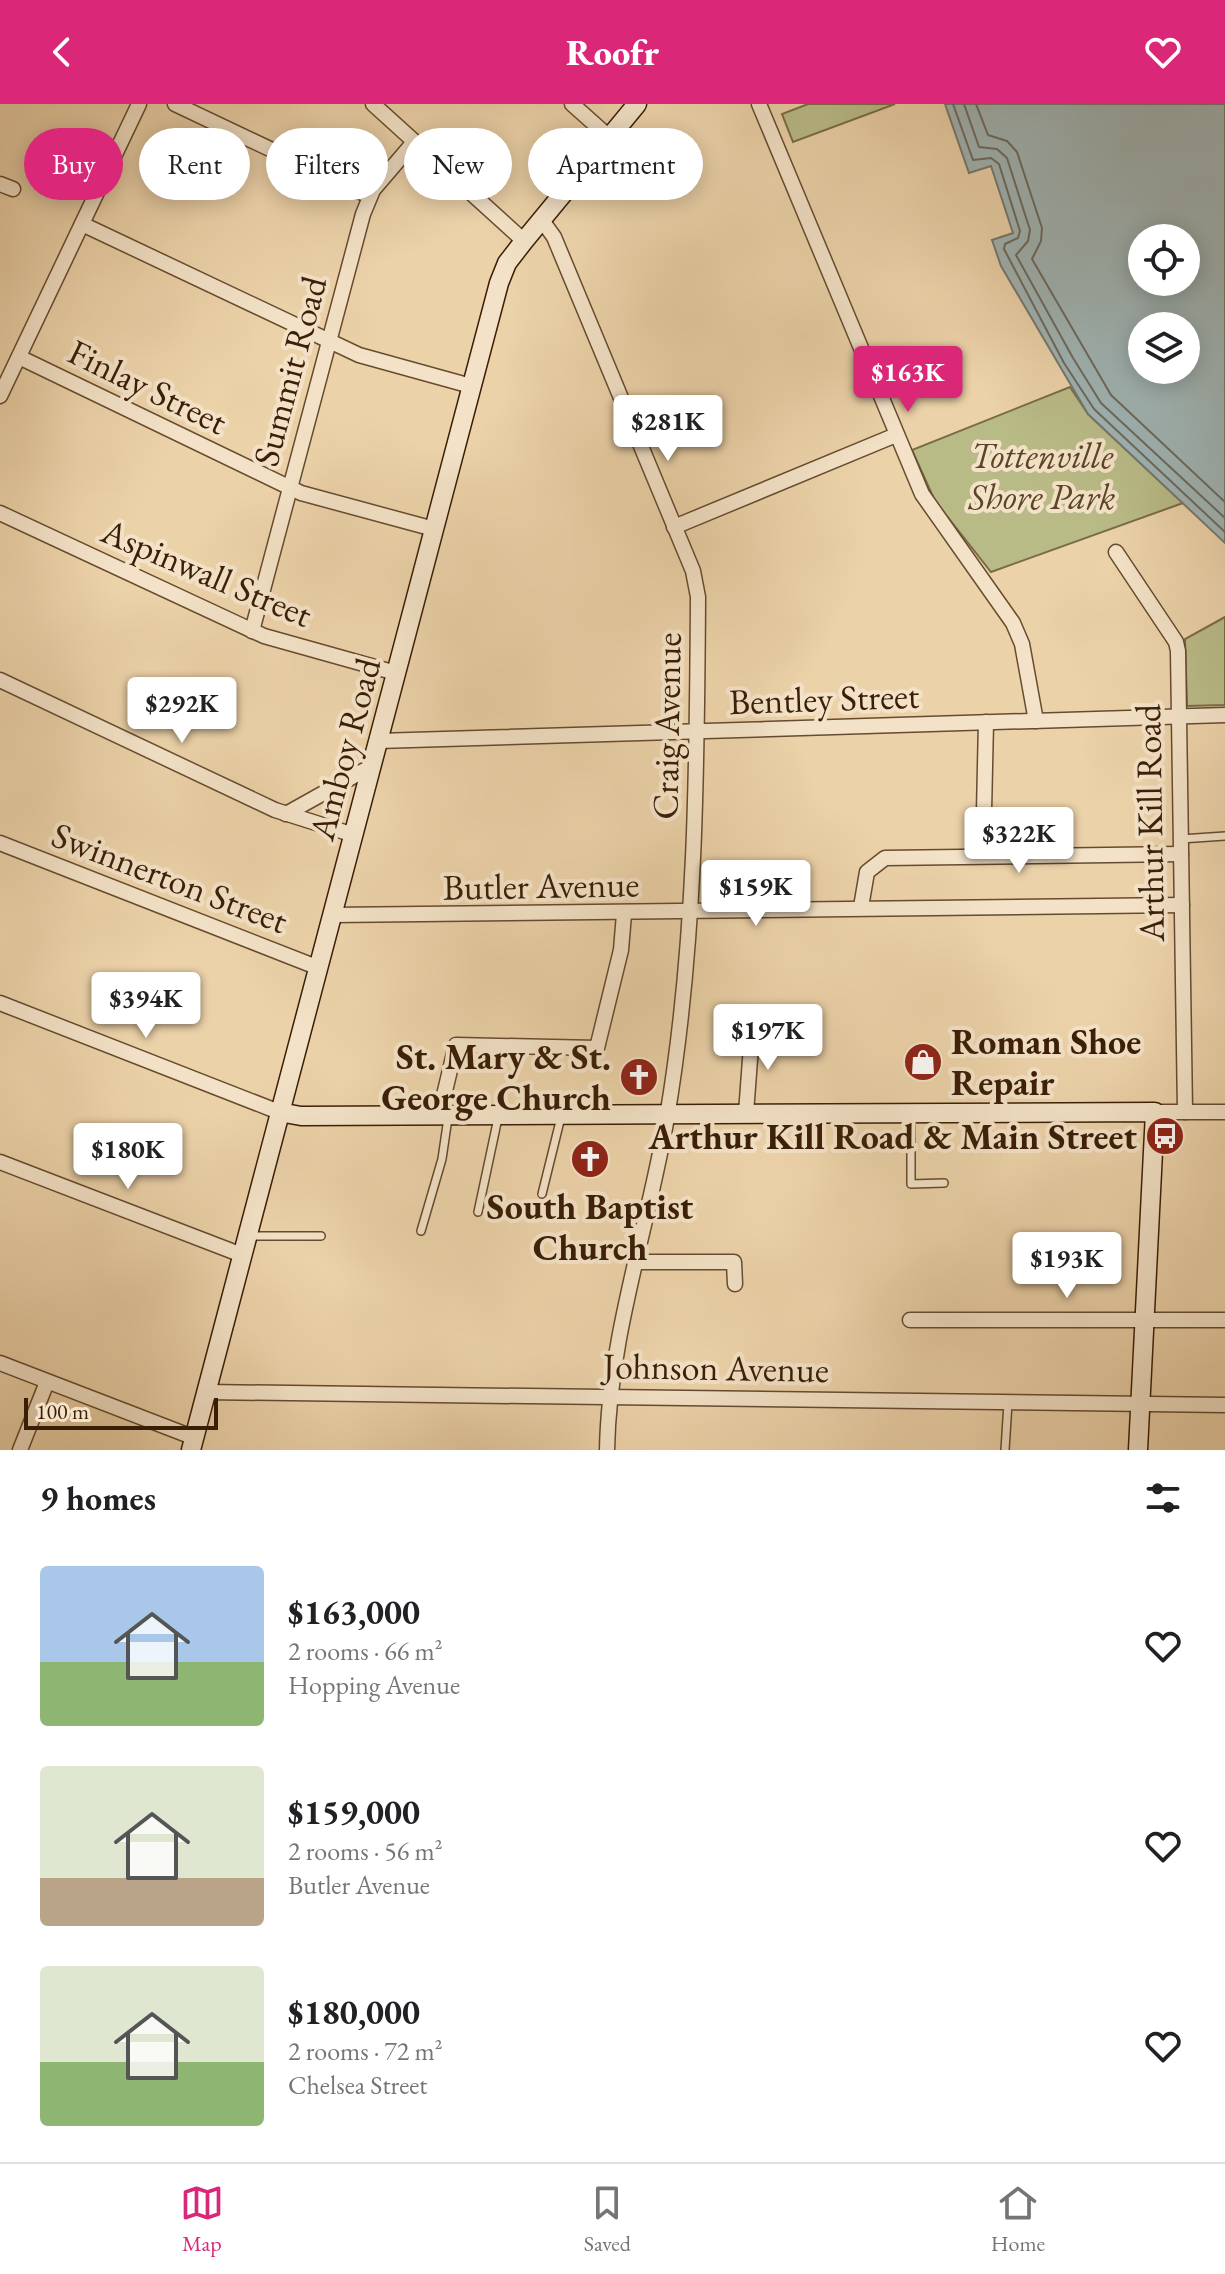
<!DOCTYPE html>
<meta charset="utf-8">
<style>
body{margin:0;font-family:"EB Garamond",serif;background:#f6f6f6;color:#202124;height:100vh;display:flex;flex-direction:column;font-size:30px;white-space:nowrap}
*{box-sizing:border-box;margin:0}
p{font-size:26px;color:#757577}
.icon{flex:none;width:44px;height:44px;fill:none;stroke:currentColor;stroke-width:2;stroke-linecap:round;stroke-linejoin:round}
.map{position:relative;height:1346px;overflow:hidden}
.side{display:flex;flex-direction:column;background:#fff;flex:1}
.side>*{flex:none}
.hud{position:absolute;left:24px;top:24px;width:800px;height:72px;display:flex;gap:16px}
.tools{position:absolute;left:1128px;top:120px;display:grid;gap:16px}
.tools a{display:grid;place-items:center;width:72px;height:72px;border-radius:50%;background:#fff;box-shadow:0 4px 20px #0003;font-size:40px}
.scale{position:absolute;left:24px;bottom:20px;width:194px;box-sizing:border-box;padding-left:8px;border:4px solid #3a1e06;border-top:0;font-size:22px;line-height:28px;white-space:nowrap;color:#3a1e06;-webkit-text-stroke:6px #f3e2c7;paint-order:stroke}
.price{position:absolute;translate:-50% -68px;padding:0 18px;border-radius:8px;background:#fff;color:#222;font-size:26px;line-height:52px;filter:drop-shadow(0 2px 4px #0008)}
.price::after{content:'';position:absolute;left:50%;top:48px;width:24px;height:18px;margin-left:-12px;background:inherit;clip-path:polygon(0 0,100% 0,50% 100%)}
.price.selected{background:#db2777;color:#fff}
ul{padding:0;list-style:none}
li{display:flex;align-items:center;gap:24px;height:200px;padding:0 40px}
li span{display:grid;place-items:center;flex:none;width:224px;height:160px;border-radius:8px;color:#555}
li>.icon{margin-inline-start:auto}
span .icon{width:96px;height:96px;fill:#fffc;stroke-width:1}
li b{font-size:34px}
h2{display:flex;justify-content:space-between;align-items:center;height:96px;padding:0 40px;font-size:34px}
.tag{padding:0 28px;border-radius:36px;background:#fff;box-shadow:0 4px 20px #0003;font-size:28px;line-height:72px}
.tag.selected{background:#db2777;color:#fff}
header{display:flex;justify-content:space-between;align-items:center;height:104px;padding:0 40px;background:#db2777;color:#fff;font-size:36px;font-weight:800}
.tab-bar{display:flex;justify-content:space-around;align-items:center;height:112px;border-top:2px solid #e0e0e0;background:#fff;font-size:22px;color:#757577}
.tab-bar a{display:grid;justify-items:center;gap:4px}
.tab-bar .selected{color:#db2777}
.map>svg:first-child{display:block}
</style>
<header><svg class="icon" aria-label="back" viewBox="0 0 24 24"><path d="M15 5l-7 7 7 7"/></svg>Roofr<svg class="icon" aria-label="heart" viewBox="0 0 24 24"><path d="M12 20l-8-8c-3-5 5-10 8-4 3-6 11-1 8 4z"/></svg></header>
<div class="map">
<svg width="1225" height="1346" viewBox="0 0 1225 1346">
<rect width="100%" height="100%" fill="#ecd2a9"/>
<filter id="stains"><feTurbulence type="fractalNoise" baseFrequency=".0025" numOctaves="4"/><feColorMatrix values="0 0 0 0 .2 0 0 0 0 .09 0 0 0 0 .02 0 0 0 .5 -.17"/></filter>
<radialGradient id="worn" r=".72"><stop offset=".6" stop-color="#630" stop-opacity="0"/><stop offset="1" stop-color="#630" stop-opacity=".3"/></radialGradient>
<!-- green -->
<g fill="#b9bb87" stroke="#7a6c46" stroke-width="2">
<polygon points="808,0 895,0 793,38 782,10"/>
<polygon points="1070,283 1088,310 1183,399 991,468 935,397 912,346"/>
<polygon points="1225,513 1225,601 1187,602 1185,535"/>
</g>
<!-- water -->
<path fill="#9fb4b4" stroke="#77786e" stroke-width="2" fill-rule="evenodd" d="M945 0H1225V439L1088 310 1001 162 992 136 1013 129 991 62 969 69ZM1186 134V178H1142V134ZM1186 222V266H1142V222Z"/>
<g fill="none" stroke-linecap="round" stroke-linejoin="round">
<!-- shore -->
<g stroke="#6c695d" stroke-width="2">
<polyline points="953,0 973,56 991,54 999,60 1020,127 1018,134 1005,140 1004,145 1064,259 1094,305 1225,428"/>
<polyline points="964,0 979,43 997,45 1007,54 1030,126 1028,137 1016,151 1073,254 1101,299 1225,414"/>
<polyline points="976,0 988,31 1007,37 1017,48 1042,124 1041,137 1032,155 1111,291 1225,398"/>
</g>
<defs>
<g id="lane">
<polyline points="1181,735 1225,732"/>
<polyline points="911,1011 911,1080 944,1079"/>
<polyline points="542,1090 561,1013"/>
<polyline points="478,1108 498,1014"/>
<polyline points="421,1127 442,1055 448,1014"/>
<polyline points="249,1132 321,1132"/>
<polyline points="1005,1346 1008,1299"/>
</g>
<g id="street">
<polyline points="175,0 369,92"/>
<polyline points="373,0 524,137"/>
<polyline points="572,0 609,33"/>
<polyline points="759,0 922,390 1013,519 1022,540 1036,617"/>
<polyline points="0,80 13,85"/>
<path d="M541 115 554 133 693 467 698 493C697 666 696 841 667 1013 648 1124 609 1232 607 1346"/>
<polyline points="82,120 359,251 471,282"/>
<polyline points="19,253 301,389 434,425"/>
<polyline points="0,292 139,0"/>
<polyline points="0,409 264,532 396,569"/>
<polyline points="674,423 896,331"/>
<polyline points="1116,448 1176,538 1178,547 1185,1008"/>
<polyline points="252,527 363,110 373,86 414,38"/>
<polyline points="0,576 275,706 354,731"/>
<polyline points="378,637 1225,611"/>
<polyline points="286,710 372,662"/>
<polyline points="0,739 319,864"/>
<polyline points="983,752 986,618"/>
<polyline points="861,803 867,768 885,754 1181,750"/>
<polyline points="333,811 1182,801"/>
<polyline points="0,899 279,1008"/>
<polyline points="1155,1008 1225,1008"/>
<polyline points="746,1009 752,929 794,929"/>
<polyline points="439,1012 456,941 597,944 621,846 624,810"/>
<polyline points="0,1058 242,1151"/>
<polyline points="635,1158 734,1158 735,1180"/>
<polyline points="910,1216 1225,1216"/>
<polyline points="0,1259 195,1334"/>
<polyline points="206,1288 1225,1301"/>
<polyline points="20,1346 47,1278"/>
</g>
<g id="secondary">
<polyline points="279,1008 301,1012 1155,1008 1138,1346"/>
<polyline points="191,1346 499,179 507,159 524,137 637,0"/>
</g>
</defs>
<!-- lane casing -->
<use href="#lane" stroke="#664b2f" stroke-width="10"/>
<!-- street casing -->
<use href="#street" stroke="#664b2f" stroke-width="17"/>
<!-- secondary casing -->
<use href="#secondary" stroke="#3a1e06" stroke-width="21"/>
<!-- lane -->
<use href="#lane" stroke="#f3e2c7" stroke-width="7"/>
<!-- street -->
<use href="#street" stroke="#f3e2c7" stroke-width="14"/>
<!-- secondary -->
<use href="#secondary" stroke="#f3e2c7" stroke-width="18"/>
</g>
<!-- icons -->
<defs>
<symbol id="shop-disc" viewBox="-11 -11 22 22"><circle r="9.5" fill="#8f2418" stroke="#f3e2c7"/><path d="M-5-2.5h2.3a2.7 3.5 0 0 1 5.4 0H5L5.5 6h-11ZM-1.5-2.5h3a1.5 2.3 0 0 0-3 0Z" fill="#fff"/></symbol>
<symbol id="church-disc" viewBox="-11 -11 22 22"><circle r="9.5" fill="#8f2418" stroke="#f3e2c7"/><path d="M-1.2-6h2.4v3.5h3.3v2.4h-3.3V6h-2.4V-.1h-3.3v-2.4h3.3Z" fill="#fff"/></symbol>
<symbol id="bus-disc" viewBox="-11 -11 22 22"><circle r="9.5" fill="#8f2418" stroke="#f3e2c7"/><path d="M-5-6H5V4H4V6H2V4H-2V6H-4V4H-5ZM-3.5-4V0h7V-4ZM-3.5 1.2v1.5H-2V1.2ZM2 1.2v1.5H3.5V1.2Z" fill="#fff"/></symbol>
</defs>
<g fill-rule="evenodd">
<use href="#shop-disc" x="901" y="936" width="44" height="44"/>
<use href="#church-disc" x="617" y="951" width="44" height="44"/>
<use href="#bus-disc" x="1143" y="1010" width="44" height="44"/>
<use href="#church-disc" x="568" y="1033" width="44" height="44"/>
</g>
<g text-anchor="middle" stroke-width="8" stroke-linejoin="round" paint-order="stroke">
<!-- street labels -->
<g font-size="36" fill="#3a1e06" stroke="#f3e2c7">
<text transform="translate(289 267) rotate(-75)" y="13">Summit Road</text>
<text transform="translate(148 282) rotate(26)" y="13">Finlay Street</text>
<text transform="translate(207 468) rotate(23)" y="13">Aspinwall Street</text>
<text transform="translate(824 594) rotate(-2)" y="13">Bentley Street</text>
<text transform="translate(666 622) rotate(-89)" y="13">Craig Avenue</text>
<text transform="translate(344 645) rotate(-75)" y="13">Amboy Road</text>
<text transform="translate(1149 719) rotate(-91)" y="13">Arthur Kill Road</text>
<text transform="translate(170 773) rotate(21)" y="13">Swinnerton Street</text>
<text transform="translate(541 781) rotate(-1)" y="13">Butler Avenue</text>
<text transform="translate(716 1263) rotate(1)" y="13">Johnson Avenue</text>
</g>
<!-- park labels -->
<g font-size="36" font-style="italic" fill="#5a4526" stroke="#f3e2c7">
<text x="1042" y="364">Tottenville<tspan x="1042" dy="41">Shore Park</tspan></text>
</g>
<!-- poi labels -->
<g font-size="36" font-weight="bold" fill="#3a1e06" stroke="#f3e2c7" text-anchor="end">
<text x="951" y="950" text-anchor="start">Roman Shoe<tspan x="951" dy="41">Repair</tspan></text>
<text x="611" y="965">St. Mary &amp; St.<tspan x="611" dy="41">George Church</tspan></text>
<text x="1137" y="1045">Arthur Kill Road &amp; Main Street</text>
<text x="590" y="1115" text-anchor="middle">South Baptist<tspan x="590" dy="41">Church</tspan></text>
</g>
</g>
<rect width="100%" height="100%" filter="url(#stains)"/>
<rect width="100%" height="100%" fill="url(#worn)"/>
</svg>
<div class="tools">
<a><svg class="icon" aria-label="locate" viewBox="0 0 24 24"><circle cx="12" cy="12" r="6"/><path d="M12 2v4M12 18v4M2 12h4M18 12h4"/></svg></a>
<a><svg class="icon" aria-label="layers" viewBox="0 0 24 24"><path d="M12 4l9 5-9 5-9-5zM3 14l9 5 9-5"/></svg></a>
</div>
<div class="scale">100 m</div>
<b class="price selected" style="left:908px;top:310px">$163K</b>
<b class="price" style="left:668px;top:359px">$281K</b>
<b class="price" style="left:182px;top:641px">$292K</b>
<b class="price" style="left:1019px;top:771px">$322K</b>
<b class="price" style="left:756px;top:824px">$159K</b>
<b class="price" style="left:146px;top:936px">$394K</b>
<b class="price" style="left:768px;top:968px">$197K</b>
<b class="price" style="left:128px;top:1087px">$180K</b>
<b class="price" style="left:1067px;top:1196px">$193K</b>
<div class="hud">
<a class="tag selected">Buy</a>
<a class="tag">Rent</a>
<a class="tag">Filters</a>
<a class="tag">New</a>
<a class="tag">Apartment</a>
</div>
</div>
<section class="side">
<h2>9 homes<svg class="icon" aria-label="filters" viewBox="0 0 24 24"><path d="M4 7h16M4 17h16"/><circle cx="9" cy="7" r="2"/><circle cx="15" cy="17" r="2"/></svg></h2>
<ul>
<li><span style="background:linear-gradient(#a9c7e8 60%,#8fb573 0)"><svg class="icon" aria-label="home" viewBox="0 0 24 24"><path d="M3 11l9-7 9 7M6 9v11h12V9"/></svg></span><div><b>$163,000</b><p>2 rooms · 66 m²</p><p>Hopping Avenue</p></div><svg class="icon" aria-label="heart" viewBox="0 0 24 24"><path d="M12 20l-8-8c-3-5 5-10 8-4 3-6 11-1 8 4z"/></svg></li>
<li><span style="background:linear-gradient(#dfe7d0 70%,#b9a48a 0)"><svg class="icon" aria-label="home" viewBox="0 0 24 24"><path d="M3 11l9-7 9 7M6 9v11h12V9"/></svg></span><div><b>$159,000</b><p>2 rooms · 56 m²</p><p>Butler Avenue</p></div><svg class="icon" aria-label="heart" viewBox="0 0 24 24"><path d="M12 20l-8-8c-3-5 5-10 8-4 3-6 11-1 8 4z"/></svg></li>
<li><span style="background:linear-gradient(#dfe7d0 60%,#8fb573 0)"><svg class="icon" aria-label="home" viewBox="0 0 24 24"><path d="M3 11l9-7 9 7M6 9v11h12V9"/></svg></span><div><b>$180,000</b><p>2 rooms · 72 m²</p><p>Chelsea Street</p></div><svg class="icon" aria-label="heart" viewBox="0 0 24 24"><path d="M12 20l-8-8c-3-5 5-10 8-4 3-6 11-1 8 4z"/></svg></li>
</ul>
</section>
<nav class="tab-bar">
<a class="selected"><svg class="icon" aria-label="map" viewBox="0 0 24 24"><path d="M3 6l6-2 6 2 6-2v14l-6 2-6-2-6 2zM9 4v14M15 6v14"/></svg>Map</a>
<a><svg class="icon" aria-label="saved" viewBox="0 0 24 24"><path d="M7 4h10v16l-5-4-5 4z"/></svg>Saved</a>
<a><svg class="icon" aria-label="home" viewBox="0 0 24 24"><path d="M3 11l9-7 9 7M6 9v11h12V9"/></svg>Home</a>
</nav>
